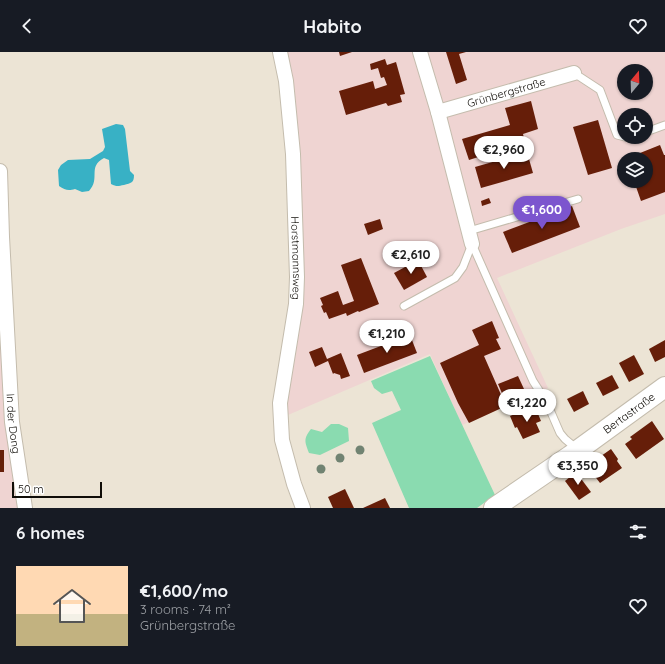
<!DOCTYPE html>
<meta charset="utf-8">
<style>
body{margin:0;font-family:Quicksand,sans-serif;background:#242831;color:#f1f3f6;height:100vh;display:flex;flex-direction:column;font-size:15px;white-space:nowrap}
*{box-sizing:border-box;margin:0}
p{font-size:13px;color:#9ea1a6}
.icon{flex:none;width:22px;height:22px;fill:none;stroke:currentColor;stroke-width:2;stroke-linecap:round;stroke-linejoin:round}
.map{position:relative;height:456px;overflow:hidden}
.sheet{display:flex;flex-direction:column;background:#171b24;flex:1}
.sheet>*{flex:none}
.needle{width:26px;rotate:19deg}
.tools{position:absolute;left:617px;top:12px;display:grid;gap:8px}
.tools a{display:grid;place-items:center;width:36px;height:36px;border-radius:50%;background:#171b24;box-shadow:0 1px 3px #0004;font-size:20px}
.scale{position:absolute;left:12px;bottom:10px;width:90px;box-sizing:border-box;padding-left:4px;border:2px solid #100d08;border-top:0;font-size:11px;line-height:14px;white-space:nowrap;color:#100d08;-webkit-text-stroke:3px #fff;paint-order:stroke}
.price{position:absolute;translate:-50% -34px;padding:0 9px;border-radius:14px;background:#fff;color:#222;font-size:13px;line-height:26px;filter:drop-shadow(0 1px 2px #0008)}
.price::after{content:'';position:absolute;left:50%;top:24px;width:12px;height:9px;margin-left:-6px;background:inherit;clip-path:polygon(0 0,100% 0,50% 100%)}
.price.selected{background:#7c55ce;color:#fff}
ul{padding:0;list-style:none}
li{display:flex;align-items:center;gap:12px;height:100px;padding:0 16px}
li+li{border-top:1px solid #363941}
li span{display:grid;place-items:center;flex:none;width:112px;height:80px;border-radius:0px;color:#555}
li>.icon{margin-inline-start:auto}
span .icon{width:48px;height:48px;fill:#fffc;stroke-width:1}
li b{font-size:17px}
h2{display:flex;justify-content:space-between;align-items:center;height:48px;padding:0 16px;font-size:17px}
header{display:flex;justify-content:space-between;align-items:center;height:52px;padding:0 16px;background:#171b24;font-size:18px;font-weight:800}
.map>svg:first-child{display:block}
</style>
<header><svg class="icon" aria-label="back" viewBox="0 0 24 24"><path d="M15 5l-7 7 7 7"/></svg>Habito<svg class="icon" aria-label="heart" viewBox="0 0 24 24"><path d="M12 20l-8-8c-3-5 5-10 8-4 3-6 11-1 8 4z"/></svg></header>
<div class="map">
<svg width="665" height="456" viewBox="0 0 665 456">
<rect width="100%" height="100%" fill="#ece4d5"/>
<!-- commercial -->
<g fill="#efd4d2" fill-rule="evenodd">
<path d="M280 0H665V162L621 177 497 226 548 336 462 373 430 302 281 366 297 225ZM624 19H646V41H624ZM624 63H646V85H624ZM624 107H646V129H624Z"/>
<polygon points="0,217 17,456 0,456"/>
</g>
<!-- green -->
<g fill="#8adbb0">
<polygon points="430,304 495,443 477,456 409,456 372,371 401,358 392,339 382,342 374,336 371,329"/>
<path d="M331 372H339L348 376 349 389 320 403 309 401C305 390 303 387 311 377L322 380Z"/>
</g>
<!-- water -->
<path fill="#38b1c5" d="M116 72 123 73 125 77 130 119 134 123C134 131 131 131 124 133 118 134 117 135 111 132L109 108 104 106C87 115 101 126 89 139L82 140 75 137C68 139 65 138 59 134L58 118 61 113 68 108 90 107 103 99 105 95 102 77Z"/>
<!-- building -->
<g fill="#661e09">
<polygon points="339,0 352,0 340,4"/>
<polygon points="446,0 466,0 459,2 467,28 456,32"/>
<polygon points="385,7 387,13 396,10 405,42 400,43 402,50 388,54 386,51 346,63 339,39 373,29 375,37 387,33 384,25 381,26 378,16 371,18 370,12"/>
<polygon points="531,49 538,77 523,82 525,90 469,108 462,87 510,73 505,56"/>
<polygon points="598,68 612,116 588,123 573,75"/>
<polygon points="660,93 664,103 665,103 665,140 641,149 634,129 646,129 646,107 625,107"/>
<polygon points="527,100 533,121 481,136 475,115"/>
<polygon points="489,146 491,151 482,154 481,149"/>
<polygon points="572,154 580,175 512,201 503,180"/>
<polygon points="380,167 383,177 368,183 364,172"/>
<polygon points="361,206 379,252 359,260 358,259 347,264 346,261 329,267 326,260 324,261 321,254 323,253 320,246 338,239 343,253 354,249 341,213"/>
<polygon points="418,208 427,225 404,238 394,221"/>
<polygon points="492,269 499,286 496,287 501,297 484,304 506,354 469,371 458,351 440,311 479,293 472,278"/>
<polygon points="410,283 417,301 364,321 357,303"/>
<polygon points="665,288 665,305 655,310 649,297"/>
<polygon points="322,295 327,307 341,301 350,324 341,327 340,323 334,321 333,322 328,309 315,315 309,300"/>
<polygon points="634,303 644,322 629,330 619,311"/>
<polygon points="612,323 619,336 603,344 596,331"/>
<polygon points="518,324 524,337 504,346 498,332"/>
<polygon points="583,339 589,352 574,360 567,347"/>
<polygon points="536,357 541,369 536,371 540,380 523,387 517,375 515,376 510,364 520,360 521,363"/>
<polygon points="652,369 664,387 636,407 625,392 632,387 630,385"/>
<polygon points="611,397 618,407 617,409 622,416 600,431 587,414"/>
<rect x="0" y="398" width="4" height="22"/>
<polygon points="576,420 591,440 579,448 565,429"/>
<polygon points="345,437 354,456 333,456 328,445"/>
<polygon points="385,446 390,456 363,456"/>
</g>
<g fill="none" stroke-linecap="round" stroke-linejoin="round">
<defs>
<g id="lane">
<polyline points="574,21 600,38 617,83 629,86 631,85"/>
<polyline points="646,80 665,73"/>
<polyline points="469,179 578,147"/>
<polyline points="472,192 533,329 547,351 560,381 565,387 577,397"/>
<polyline points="404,254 455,226 463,215 472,192"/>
</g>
<g id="street">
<path id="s1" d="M280 0 286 29 293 102 297 225 296 252 280 351 282 388 294 432 303 456"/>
<polyline points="420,0 438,60 472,192"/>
<path id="s2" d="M438 60 574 21"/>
<path id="s3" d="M0 119 2 185 12 370 25 456"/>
</g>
<g id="secondary">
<path id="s4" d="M494 456 570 404 665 335"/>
</g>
</defs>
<!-- lane casing -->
<use href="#lane" stroke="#c4bcad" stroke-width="9"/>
<!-- street casing -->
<use href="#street" stroke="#c4bcad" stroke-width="16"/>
<!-- secondary casing -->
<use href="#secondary" stroke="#c4bcad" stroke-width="22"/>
<!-- lane -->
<use href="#lane" stroke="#fff" stroke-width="7"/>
<!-- street -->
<use href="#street" stroke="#fff" stroke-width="14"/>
<!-- secondary -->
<use href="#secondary" stroke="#fff" stroke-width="20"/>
</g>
<!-- trees -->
<g fill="#718372">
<circle cx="360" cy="398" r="4.5"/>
<circle cx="340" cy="406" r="4.5"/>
<circle cx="321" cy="417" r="4.5"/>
</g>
<g text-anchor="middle" stroke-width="4" stroke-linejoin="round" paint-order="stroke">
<!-- street labels -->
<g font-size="11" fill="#100d08" stroke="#fff">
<text dy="4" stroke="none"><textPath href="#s2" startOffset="71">Grünbergstraße</textPath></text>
<text dy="4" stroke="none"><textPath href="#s1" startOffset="207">Horstmannsweg</textPath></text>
<text dy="4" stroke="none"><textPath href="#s4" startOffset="165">Bertastraße</textPath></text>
<text dy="4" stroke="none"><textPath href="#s3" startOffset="253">In der Dong</textPath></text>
</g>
</g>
</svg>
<div class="tools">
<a><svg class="needle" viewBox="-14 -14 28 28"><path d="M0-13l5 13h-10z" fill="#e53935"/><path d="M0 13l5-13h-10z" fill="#9ea1a6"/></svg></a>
<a><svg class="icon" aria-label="locate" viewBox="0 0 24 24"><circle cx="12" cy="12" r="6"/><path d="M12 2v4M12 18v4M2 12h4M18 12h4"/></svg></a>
<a><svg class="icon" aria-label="layers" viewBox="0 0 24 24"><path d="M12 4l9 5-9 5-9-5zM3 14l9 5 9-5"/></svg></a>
</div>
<div class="scale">50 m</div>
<b class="price" style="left:504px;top:118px">€2,960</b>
<b class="price selected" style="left:542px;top:178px">€1,600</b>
<b class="price" style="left:411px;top:223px">€2,610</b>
<b class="price" style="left:387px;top:302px">€1,210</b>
<b class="price" style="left:527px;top:371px">€1,220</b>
<b class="price" style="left:578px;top:434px">€3,350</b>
</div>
<section class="sheet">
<h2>6 homes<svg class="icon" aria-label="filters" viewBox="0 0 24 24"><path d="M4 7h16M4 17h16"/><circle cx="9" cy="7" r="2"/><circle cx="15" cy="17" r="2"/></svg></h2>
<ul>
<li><span style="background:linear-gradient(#ffd9b3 60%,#c2b280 0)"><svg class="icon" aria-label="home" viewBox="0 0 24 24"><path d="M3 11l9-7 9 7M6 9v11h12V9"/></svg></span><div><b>€1,600/mo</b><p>3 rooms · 74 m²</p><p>Grünbergstraße</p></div><svg class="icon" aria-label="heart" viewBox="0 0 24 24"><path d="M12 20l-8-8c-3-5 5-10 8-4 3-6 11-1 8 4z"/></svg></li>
</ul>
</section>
